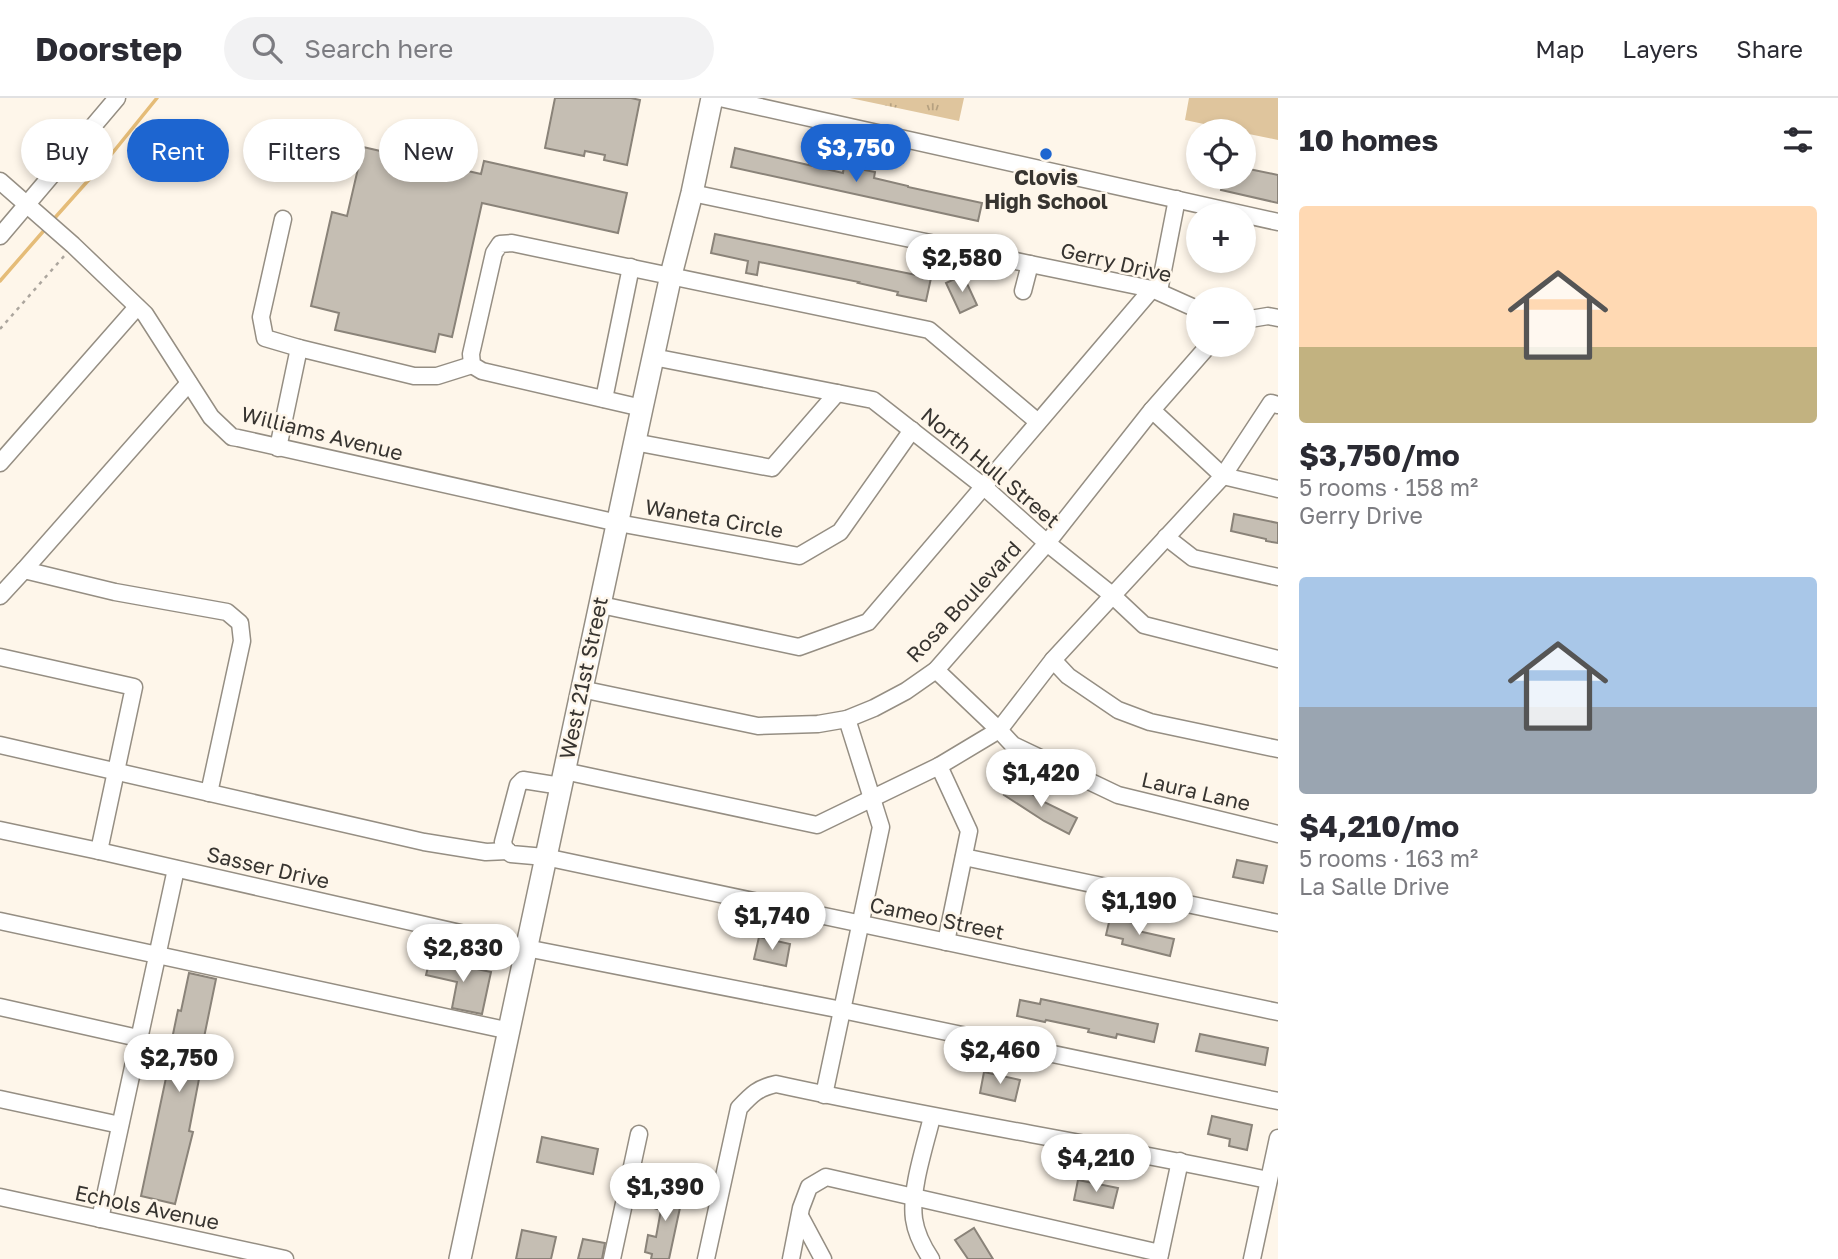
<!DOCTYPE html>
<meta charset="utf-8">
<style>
body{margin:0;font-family:"Golos Text",sans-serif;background:#f2f2f3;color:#2b2b33;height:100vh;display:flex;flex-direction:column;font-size:26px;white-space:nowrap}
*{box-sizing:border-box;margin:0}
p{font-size:23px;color:#7c7c81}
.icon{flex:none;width:38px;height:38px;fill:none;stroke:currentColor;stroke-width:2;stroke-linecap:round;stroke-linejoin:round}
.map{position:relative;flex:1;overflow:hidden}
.side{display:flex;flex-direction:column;background:#fff;width:560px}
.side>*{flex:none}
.top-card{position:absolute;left:21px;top:21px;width:665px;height:63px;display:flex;gap:14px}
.buttons{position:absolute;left:1186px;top:21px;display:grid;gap:14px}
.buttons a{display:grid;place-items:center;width:70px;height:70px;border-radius:50%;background:#fff;box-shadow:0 4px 10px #0003;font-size:35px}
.price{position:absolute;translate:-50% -60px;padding:0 16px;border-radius:24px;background:#fff;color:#222;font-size:23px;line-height:46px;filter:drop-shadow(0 2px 4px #0008)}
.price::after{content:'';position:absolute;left:50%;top:42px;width:21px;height:16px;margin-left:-10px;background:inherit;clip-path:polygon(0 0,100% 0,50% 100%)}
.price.current{background:#1d65d0;color:#fff}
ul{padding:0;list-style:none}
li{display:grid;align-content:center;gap:14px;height:371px;padding:0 21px}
li span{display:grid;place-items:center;height:217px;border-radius:7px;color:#555}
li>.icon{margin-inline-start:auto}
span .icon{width:126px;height:126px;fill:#fffc;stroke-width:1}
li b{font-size:30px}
h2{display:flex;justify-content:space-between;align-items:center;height:84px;padding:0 21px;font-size:30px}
.tag{padding:0 24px;border-radius:32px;background:#fff;box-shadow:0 4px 10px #0003;font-size:24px;line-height:63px}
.tag.current{background:#1d65d0;color:#fff}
header{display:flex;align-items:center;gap:42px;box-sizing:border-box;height:98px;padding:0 35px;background:#fff;border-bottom:2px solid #e1e1e2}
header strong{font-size:33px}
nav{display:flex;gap:38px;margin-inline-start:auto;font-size:24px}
.search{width:490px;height:63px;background:#f2f2f3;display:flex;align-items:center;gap:18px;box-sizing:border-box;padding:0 24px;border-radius:38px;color:#7c7c81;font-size:26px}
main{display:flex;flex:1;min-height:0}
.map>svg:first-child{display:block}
</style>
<header>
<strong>Doorstep</strong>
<div class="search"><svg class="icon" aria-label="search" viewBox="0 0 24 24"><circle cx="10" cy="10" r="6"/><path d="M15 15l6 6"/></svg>Search here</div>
<nav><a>Map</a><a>Layers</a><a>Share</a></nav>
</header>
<main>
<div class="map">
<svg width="1278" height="1161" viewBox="0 0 1278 1161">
<defs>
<pattern id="park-tufts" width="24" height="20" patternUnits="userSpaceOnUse" patternTransform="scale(1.75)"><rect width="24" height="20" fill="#dfc59d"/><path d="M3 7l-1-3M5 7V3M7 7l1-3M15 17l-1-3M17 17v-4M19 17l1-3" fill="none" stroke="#b6a180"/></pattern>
</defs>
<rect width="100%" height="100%" fill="#fef6ea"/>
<!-- grass -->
<polygon fill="#dfc59d" points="1189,0 1278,0 1278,42 1244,35 1244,33 1237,33 1185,22"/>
<!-- park -->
<polygon fill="url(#park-tufts)" points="850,0 964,0 959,23"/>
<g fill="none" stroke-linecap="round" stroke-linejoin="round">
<!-- stream -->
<g stroke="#e5bc78" stroke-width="3.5">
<polyline points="52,123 110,58 157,0"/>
<polyline points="0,183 47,129"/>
</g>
</g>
<!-- building -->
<g fill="#c5beb3" stroke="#8a8379" stroke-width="2">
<polygon points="555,0 631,0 640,2 627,67 604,62 605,57 585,53 584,58 545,50"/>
<polygon points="363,49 481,76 484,63 627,95 618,135 482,105 452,239 439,236 435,254 335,232 339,215 311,208 332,114 347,118"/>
<polygon points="735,50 843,75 844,68 875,74 874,80 908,88 908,89 982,105 978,123 731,69"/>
<polygon points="1244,70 1278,77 1278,105 1221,92 1224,79 1244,79"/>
<polygon points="715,136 931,180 926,203 897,197 898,194 858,185 859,184 759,164 757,177 746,175 748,163 711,155"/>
<polygon points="963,177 977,207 960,215 946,185"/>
<polygon points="1234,416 1278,425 1278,445 1266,443 1266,441 1231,433"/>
<polygon points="1013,684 1044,704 1077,720 1069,736 1044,723 1004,697"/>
<polygon points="1237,762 1267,768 1263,785 1233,779"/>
<polygon points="1110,820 1139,826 1138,833 1174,841 1170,858 1122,846 1123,841 1106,837"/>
<polygon points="759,839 790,846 786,868 754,861"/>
<polygon points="430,861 491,874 482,916 452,910 457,884 426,877"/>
<polygon points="189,875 216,881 201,954 204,955 189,1033 193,1034 175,1106 141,1098 174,942 172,941 178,912 181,913"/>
<polygon points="1041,901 1158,926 1154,944 1117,936 1116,940 1088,934 1089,931 1046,922 1045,924 1017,918 1020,902 1040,906"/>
<polygon points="1200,936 1268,950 1265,967 1196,953"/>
<polygon points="984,974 1020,982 1015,1003 980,995"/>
<polygon points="1212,1018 1252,1027 1247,1052 1229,1048 1230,1041 1208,1036"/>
<polygon points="542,1039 598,1051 593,1076 537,1064"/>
<polygon points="1078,1082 1118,1090 1113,1110 1074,1102"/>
<polygon points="667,1088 684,1091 669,1161 651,1161 652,1156 645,1154 648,1137 656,1139 661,1112 654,1110 657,1094 665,1096"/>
<polygon points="974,1130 993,1161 968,1161 955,1142"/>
<polygon points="522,1132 556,1139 551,1161 516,1161"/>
<polygon points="583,1141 605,1145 602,1161 578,1161"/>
</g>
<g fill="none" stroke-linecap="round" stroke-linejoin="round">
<defs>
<g id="minor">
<polyline points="720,0 1278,124"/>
<polyline points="0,83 73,147 145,216 211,319 232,339 238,340 618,425 799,458 840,434 912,332"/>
<polyline points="692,95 1030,166 1152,191 1199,212"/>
<polyline points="283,121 261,219 265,240 299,250"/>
<polyline points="0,138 117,0"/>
<polyline points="1023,193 1030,166"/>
<polyline points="1159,193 1177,101"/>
<polyline points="1244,222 1268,218 1278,220"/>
<polyline points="653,259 873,302 983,388 1047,445 1112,497 1144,527 1278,561"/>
<polyline points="604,301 631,169"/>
<polyline points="642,310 482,273 472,267 471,256 494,155 500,146 512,145 929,232 1038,324"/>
<polyline points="1152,312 1223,378 1278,391"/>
<polyline points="634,344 772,370 837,295"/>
<polyline points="278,350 299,250 414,278 437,278 472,267"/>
<polyline points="0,365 137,209"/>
<polyline points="1166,439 1193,460 1278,479"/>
<polyline points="24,472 189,285"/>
<polyline points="0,498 24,472 115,494 227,514 240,525 242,543 209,695"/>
<polyline points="601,507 799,549 868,524 1152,191"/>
<polyline points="0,559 134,589 99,753"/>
<polyline points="1053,562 1068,578 1118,612 1150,624 1278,651"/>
<polyline points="936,572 999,632 1013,647 1118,697 1278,736"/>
<polyline points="581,591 758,628 818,626 847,621 874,610 906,593 936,572 957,548 1047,445 1152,312 1209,247"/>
<polyline points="0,647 424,744 486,754 508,753"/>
<polyline points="939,668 969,733 946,844"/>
<polyline points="564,673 817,727 939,668 999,632 1053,562 1223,378 1271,305 1278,307"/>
<polyline points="561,688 523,682 518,687 503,744 505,751 511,756 545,759 1278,914"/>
<polyline points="0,732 99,753 526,850 842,912 1278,1003"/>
<polyline points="964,759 1278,825"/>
<polyline points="0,823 510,933"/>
<polyline points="0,909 138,940"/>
<polyline points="824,997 881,729 847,621"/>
<polyline points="0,1001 120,1027"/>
<polyline points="0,1099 285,1161"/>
<polyline points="800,1118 823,1161"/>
<polyline points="100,1121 176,771"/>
<polyline points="612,1161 639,1036"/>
<path d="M706 1161 739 1010C752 996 758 990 776 986 940 1022 1105 1047 1268 1082"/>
<polyline points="791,1161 801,1110 809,1089 826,1079 1160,1155"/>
<path d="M931 1161C923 1149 916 1135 914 1121 910 1092 925 1048 932 1019"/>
<polyline points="1159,1161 1180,1063"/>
<polyline points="1252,1161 1278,1040"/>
</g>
<polyline id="major" points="460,1161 642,310 671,177 692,95 712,0"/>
</defs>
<!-- minor casing -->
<use href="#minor" stroke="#958e83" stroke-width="19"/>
<!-- major casing -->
<use href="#major" stroke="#958e83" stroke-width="24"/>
<!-- path -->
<polyline stroke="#aca69e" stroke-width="2.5" stroke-dasharray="3.5 5" stroke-linecap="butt" points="0,231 65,157"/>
<!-- minor -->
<use href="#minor" stroke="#fff" stroke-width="16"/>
<!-- major -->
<use href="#major" stroke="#fff" stroke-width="21"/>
</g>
<!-- markers -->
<circle fill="#1d65d0" stroke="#fef6ea" stroke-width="2.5" cx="1046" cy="56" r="7"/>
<g text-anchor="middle" stroke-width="5" stroke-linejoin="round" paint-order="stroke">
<!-- poi labels -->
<g font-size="21" font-weight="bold" fill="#373430" stroke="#fef6ea">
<text x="1046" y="87">Clovis<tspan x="1046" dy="24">High School</tspan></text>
</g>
<!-- street labels -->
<g font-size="21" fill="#373430" stroke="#fef6ea">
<text transform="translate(1116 165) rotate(13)" y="7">Gerry Drive</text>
<text transform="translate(322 336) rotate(14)" y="7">Williams Avenue</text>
<text transform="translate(990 370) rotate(40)" y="7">North Hull Street</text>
<text transform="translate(714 421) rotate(10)" y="7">Waneta Circle</text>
<text transform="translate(964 504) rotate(-47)" y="7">Rosa Boulevard</text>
<text transform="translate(584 580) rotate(-78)" y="7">West 21st Street</text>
<text transform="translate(1196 694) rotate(13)" y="7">Laura Lane</text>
<text transform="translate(268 770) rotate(13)" y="7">Sasser Drive</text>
<text transform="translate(937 821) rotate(12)" y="7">Cameo Street</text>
<text transform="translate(147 1110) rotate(12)" y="7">Echols Avenue</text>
</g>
</g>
</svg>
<div class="buttons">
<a><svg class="icon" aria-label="locate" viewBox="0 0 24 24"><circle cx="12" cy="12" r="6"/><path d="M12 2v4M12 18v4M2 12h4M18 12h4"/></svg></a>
<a>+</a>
<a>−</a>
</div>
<b class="price current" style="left:856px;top:86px">$3,750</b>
<b class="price" style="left:962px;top:196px">$2,580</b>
<b class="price" style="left:1041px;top:711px">$1,420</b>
<b class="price" style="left:1139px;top:839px">$1,190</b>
<b class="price" style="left:772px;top:854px">$1,740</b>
<b class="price" style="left:463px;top:886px">$2,830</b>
<b class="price" style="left:1000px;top:988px">$2,460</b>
<b class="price" style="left:179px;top:996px">$2,750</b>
<b class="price" style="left:1096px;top:1096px">$4,210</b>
<b class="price" style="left:665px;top:1125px">$1,390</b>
<div class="top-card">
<a class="tag">Buy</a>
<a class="tag current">Rent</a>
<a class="tag">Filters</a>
<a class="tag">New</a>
</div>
</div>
<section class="side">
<h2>10 homes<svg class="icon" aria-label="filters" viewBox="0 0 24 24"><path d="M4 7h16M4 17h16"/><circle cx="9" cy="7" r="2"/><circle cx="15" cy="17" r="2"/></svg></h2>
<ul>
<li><span style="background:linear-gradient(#ffd9b3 65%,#c2b280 0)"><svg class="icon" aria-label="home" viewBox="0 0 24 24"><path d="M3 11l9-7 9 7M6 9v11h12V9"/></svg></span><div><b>$3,750/mo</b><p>5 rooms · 158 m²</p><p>Gerry Drive</p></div></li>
<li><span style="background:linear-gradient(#a9c7e8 60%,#9aa5b1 0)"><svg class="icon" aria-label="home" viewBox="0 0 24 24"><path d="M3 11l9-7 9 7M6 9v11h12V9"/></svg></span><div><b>$4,210/mo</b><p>5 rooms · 163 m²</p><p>La Salle Drive</p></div></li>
</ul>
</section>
</main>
